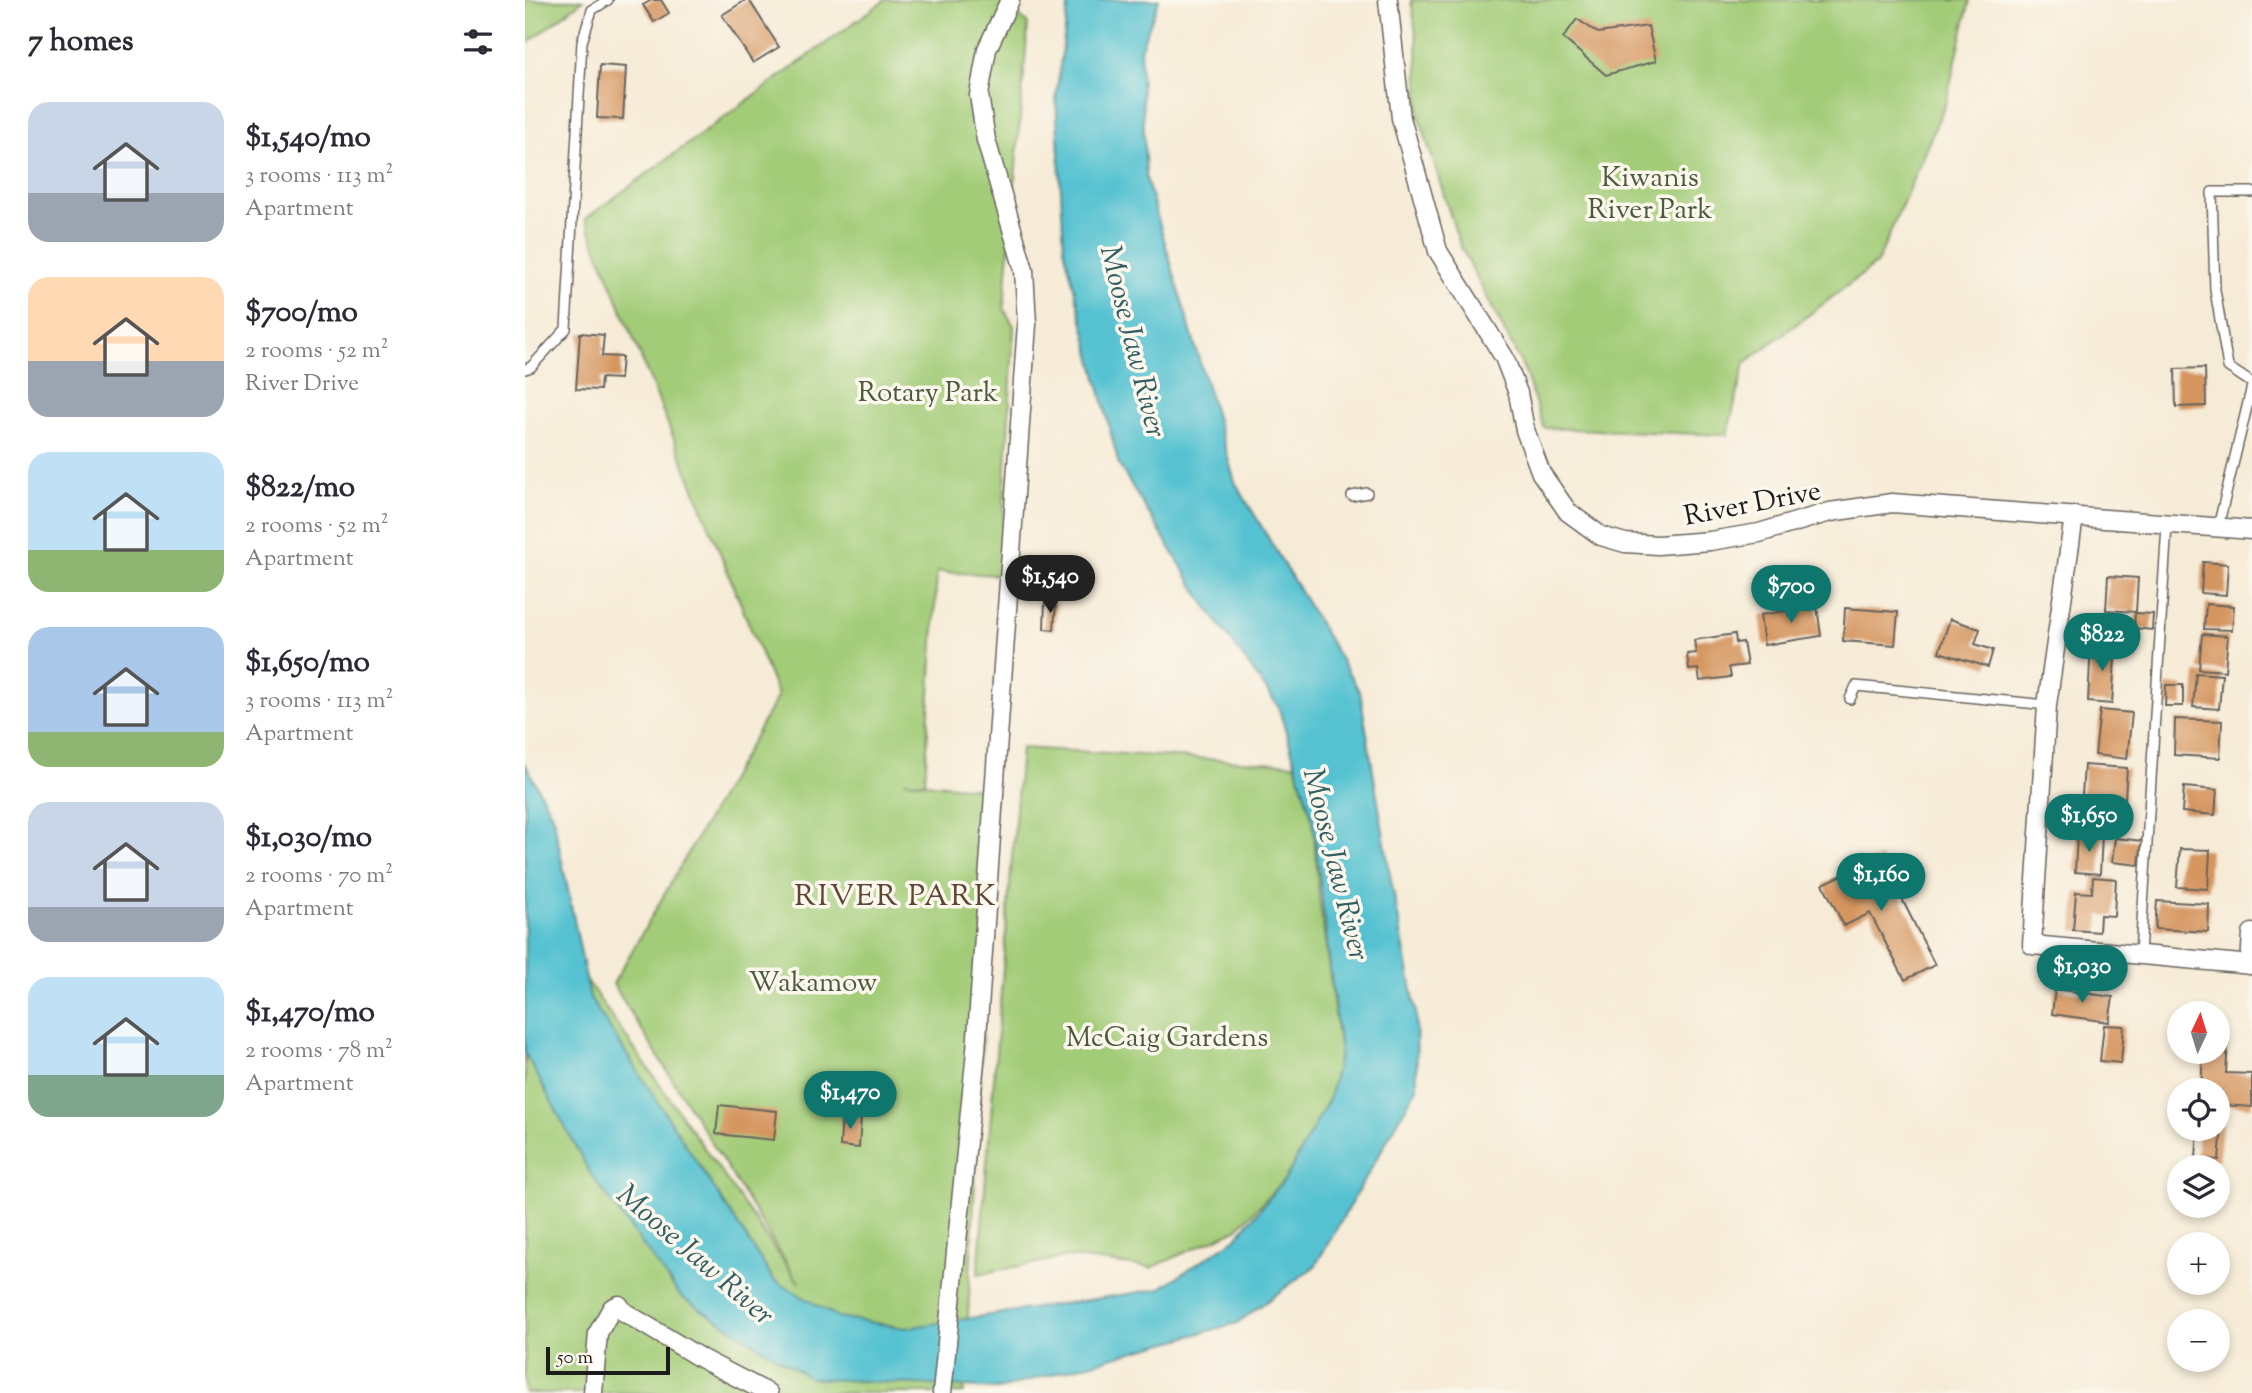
<!DOCTYPE html>
<meta charset="utf-8">
<style>
body{margin:0;font-family:"Sorts Mill Goudy",serif;background:#f7f7f7;color:#2b2b33;height:100vh;display:flex;flex-direction:column;font-size:26px;white-space:nowrap}
*{box-sizing:border-box;margin:0}
p{font-size:23px;color:#7c7c81}
.icon{flex:none;width:38px;height:38px;fill:none;stroke:currentColor;stroke-width:2;stroke-linecap:round;stroke-linejoin:round}
.map{position:relative;flex:1;overflow:hidden}
.panel{display:flex;flex-direction:column;background:#fff;width:525px}
.panel>*{flex:none}
.needle{width:46px;rotate:4deg}
.buttons{position:absolute;left:1642px;top:1001px;display:grid;gap:14px}
.buttons a{display:grid;place-items:center;width:63px;height:63px;border-radius:50%;background:#fff;box-shadow:0 4px 10px #0003;font-size:35px}
.scale{position:absolute;left:21px;bottom:18px;width:124px;box-sizing:border-box;padding-left:7px;border:4px solid #1c1c1c;border-top:0;font-size:19px;line-height:24px;white-space:nowrap;color:#1c1c1c;-webkit-text-stroke:5px #fbf7ec;paint-order:stroke}
.price{position:absolute;translate:-50% -60px;padding:0 16px;border-radius:24px;background:#0f766e;color:#fff;font-size:23px;line-height:46px;filter:drop-shadow(0 2px 4px #0008)}
.price::after{content:'';position:absolute;left:50%;top:42px;width:21px;height:16px;margin-left:-10px;background:inherit;clip-path:polygon(0 0,100% 0,50% 100%)}
.price.current{background:#222;color:#fff}
ul{padding:0;list-style:none}
li{display:flex;align-items:center;gap:21px;height:175px;padding:0 28px}
li span{display:grid;place-items:center;flex:none;width:196px;height:140px;border-radius:21px;color:#555}
li>.icon{margin-inline-start:auto}
span .icon{width:84px;height:84px;fill:#fffc;stroke-width:1}
li b{font-size:30px}
h2{display:flex;justify-content:space-between;align-items:center;height:84px;padding:0 28px;font-size:30px}
main{display:flex;flex:1;min-height:0}
.map>svg:first-child{display:block}
</style>
<main>
<section class="panel">
<h2>7 homes<svg class="icon" aria-label="filters" viewBox="0 0 24 24"><path d="M4 7h16M4 17h16"/><circle cx="9" cy="7" r="2"/><circle cx="15" cy="17" r="2"/></svg></h2>
<ul>
<li><span style="background:linear-gradient(#c9d6e8 65%,#9aa5b1 0)"><svg class="icon" aria-label="home" viewBox="0 0 24 24"><path d="M3 11l9-7 9 7M6 9v11h12V9"/></svg></span><div><b>$1,540/mo</b><p>3 rooms · 113 m²</p><p>Apartment</p></div></li>
<li><span style="background:linear-gradient(#ffd9b3 60%,#9aa5b1 0)"><svg class="icon" aria-label="home" viewBox="0 0 24 24"><path d="M3 11l9-7 9 7M6 9v11h12V9"/></svg></span><div><b>$700/mo</b><p>2 rooms · 52 m²</p><p>River Drive</p></div></li>
<li><span style="background:linear-gradient(#bfe0f5 70%,#8fb573 0)"><svg class="icon" aria-label="home" viewBox="0 0 24 24"><path d="M3 11l9-7 9 7M6 9v11h12V9"/></svg></span><div><b>$822/mo</b><p>2 rooms · 52 m²</p><p>Apartment</p></div></li>
<li><span style="background:linear-gradient(#a9c7e8 75%,#8fb573 0)"><svg class="icon" aria-label="home" viewBox="0 0 24 24"><path d="M3 11l9-7 9 7M6 9v11h12V9"/></svg></span><div><b>$1,650/mo</b><p>3 rooms · 113 m²</p><p>Apartment</p></div></li>
<li><span style="background:linear-gradient(#c9d6e8 75%,#9aa5b1 0)"><svg class="icon" aria-label="home" viewBox="0 0 24 24"><path d="M3 11l9-7 9 7M6 9v11h12V9"/></svg></span><div><b>$1,030/mo</b><p>2 rooms · 70 m²</p><p>Apartment</p></div></li>
<li><span style="background:linear-gradient(#bfe0f5 70%,#7fa58c 0)"><svg class="icon" aria-label="home" viewBox="0 0 24 24"><path d="M3 11l9-7 9 7M6 9v11h12V9"/></svg></span><div><b>$1,470/mo</b><p>2 rooms · 78 m²</p><p>Apartment</p></div></li>
</ul>
</section>
<div class="map">
<svg width="1727" height="1393" viewBox="0 0 1727 1393">
<rect width="100%" height="100%" fill="#fbf7ec"/>
<filter id="ink" filterUnits="userSpaceOnUse"><feTurbulence type="fractalNoise" baseFrequency=".0143" numOctaves="2"/><feDisplacementMap in="SourceGraphic" scale="14" xChannelSelector="R" yChannelSelector="G"/><feConvolveMatrix kernelMatrix="1 2 1 2 8 2 1 2 1" color-interpolation-filters="sRGB"/></filter>
<filter id="wash" filterUnits="userSpaceOnUse"><feTurbulence type="fractalNoise" baseFrequency=".00686" numOctaves="4" result="noise"/><feDisplacementMap in="SourceGraphic" scale="28" xChannelSelector="R" yChannelSelector="G"/><feGaussianBlur stdDeviation="1.57" result="paint"/><feColorMatrix in="noise" values="0 0 0 0 0 0 0 0 0 0 0 0 0 0 0 0 0 1.4 0 .05"/><feComposite in="paint" operator="in"/></filter>
<g filter="url(#wash)">
<rect width="100%" height="100%" fill="#f6ebd7"/>
<!-- green -->
<g fill="#a3cc78" stroke="#60744a" stroke-width="2">
<polygon points="0,0 58,0 0,45"/>
<polygon points="360,0 476,0 503,24 479,309 489,326 475,575 412,572 400,782 379,781 470,790 439,1393 0,1393 0,893 274,1283 88,984 253,696 60,219"/>
<polygon points="886,0 1445,0 1421,102 1352,263 1220,363 1202,435 1019,428 999,369 935,245 894,116 892,39"/>
<polygon points="496,748 770,764 788,821 794,896 815,1053 804,1099 761,1178 712,1229 626,1268 543,1257 453,1274"/>
</g>
<!-- water -->
<polygon fill="#56c2d1" stroke="#396f76" stroke-width="2" points="544,0 634,0 615,50 621,178 710,482 835,692 866,880 891,1011 892,1088 790,1266 712,1323 474,1389 285,1378 156,1297 65,1173 0,1053 0,763 28,817 65,998 249,1280 313,1317 381,1328 634,1289 710,1239 761,1178 804,1099 815,1053 788,821 753,706 679,603 594,465 539,248 531,97"/>
<g id="blocks">
<!-- building -->
<g fill="#d5955e">
<polygon points="127,0 136,0 144,13 129,22 118,5"/>
<polygon points="221,0 224,0 254,47 228,63 197,15"/>
<polygon points="1052,19 1073,33 1123,26 1131,61 1081,75 1038,38"/>
<polygon points="75,65 101,67 98,119 72,118"/>
<polygon points="55,333 79,335 77,356 97,357 95,379 76,378 75,390 51,389"/>
<polygon points="1680,368 1681,406 1651,407 1650,369"/>
<polygon points="1678,562 1703,564 1701,595 1676,593"/>
<polygon points="1583,576 1613,578 1611,612 1581,610"/>
<polygon points="520,601 531,602 529,630 519,629"/>
<polygon points="1681,604 1709,606 1707,630 1679,629"/>
<polygon points="1292,606 1296,636 1239,645 1235,615"/>
<polygon points="1320,608 1373,612 1370,645 1318,641"/>
<polygon points="1610,613 1628,614 1627,630 1609,628"/>
<polygon points="1425,619 1455,629 1450,644 1468,650 1463,667 1414,652"/>
<polygon points="1210,634 1211,643 1218,642 1222,665 1204,667 1206,677 1175,681 1173,669 1164,670 1162,654 1171,653 1169,640"/>
<polygon points="1677,634 1703,636 1700,671 1674,669"/>
<polygon points="1566,642 1591,643 1587,704 1563,702"/>
<polygon points="1671,673 1697,675 1694,709 1668,707"/>
<polygon points="1641,685 1658,685 1658,706 1640,706"/>
<polygon points="1575,710 1607,713 1602,759 1570,755"/>
<polygon points="1650,719 1697,721 1695,758 1649,755"/>
<polygon points="1559,765 1602,768 1598,827 1555,825"/>
<polygon points="1659,787 1692,790 1690,815 1657,812"/>
<polygon points="1552,834 1577,835 1575,874 1550,872"/>
<polygon points="1590,838 1617,841 1614,865 1587,862"/>
<polygon points="1655,849 1685,850 1683,889 1652,887"/>
<polygon points="1356,857 1410,965 1380,980 1345,913 1319,926 1298,884"/>
<polygon points="1568,877 1591,879 1589,916 1575,915 1574,932 1548,930 1551,892 1567,893"/>
<polygon points="1632,901 1684,904 1683,932 1630,929"/>
<polygon points="1530,989 1588,997 1584,1022 1527,1014"/>
<polygon points="1579,1025 1599,1026 1596,1063 1575,1061"/>
<polygon points="1692,1039 1703,1040 1701,1073 1727,1074 1727,1107 1699,1105 1694,1160 1671,1158 1673,1129 1692,1129 1692,1090 1676,1090 1678,1052 1692,1052"/>
<polygon points="194,1105 252,1111 249,1140 191,1134"/>
<polygon points="317,1114 336,1116 334,1148 315,1146"/>
</g>
</g>
</g>
<g filter="url(#ink)">
<use href="#blocks" fill-opacity="0" stroke="#68645d" stroke-width="2"/>
<g fill="none" stroke-linecap="round" stroke-linejoin="round">
<defs>
<g id="lane">
<polyline points="1727,192 1687,192 1690,290 1703,367 1727,383"/>
<polyline points="0,369 6,367 41,329 57,42 67,10 83,0"/>
<polyline points="827,496 842,493"/>
<polyline points="1693,527 1727,386"/>
<polyline points="1325,699 1331,686 1522,705"/>
<polyline points="1615,954 1642,525"/>
</g>
<g id="street">
<polyline points="863,0 876,118 913,251 979,357 993,393 1000,430 1016,473 1043,512 1076,536 1100,543 1133,545 1185,541 1234,533 1305,512 1367,503 1727,530"/>
<polyline points="1549,516 1522,705 1507,945 1727,965"/>
<polyline points="1725,965 1727,933"/>
<polyline points="68,1393 73,1333 87,1308 94,1305 99,1312 177,1359 243,1393"/>
<polyline points="417,1393 451,1051 502,324 499,270 461,140 454,95 462,49 485,0"/>
</g>
</defs>
<!-- lane casing -->
<use href="#lane" stroke="#68645d" stroke-width="12"/>
<!-- street casing -->
<use href="#street" stroke="#68645d" stroke-width="21"/>
<!-- lane -->
<use href="#lane" stroke="#fff" stroke-width="9"/>
<!-- street -->
<use href="#street" stroke="#fff" stroke-width="18"/>
</g>
</g>
<g text-anchor="middle" stroke-width="7" stroke-linejoin="round" paint-order="stroke">
<!-- park labels -->
<g font-size="28" fill="#4b5a3c" stroke="#fbf7ec">
<text x="1125" y="186">Kiwanis<tspan x="1125" dy="32">River Park</tspan></text>
<text x="403" y="401">Rotary Park</text>
<text x="288" y="991">Wakamow</text>
<text x="642" y="1046">McCaig Gardens</text>
</g>
<!-- street labels -->
<g font-size="28" fill="#1c1c1c" stroke="#fbf7ec">
<text transform="translate(1227 502) rotate(-11)" y="10">River Drive</text>
</g>
<!-- water labels -->
<g font-size="30" font-style="italic" fill="#335e64" stroke="#fbf7ec">
<text transform="translate(609 341) rotate(76)" y="10">Moose Jaw River</text>
<text transform="translate(812 864) rotate(76)" y="10">Moose Jaw River</text>
<text transform="translate(171 1254) rotate(41)" y="10">Moose Jaw River</text>
</g>
<!-- neighbourhood labels -->
<g font-size="30" letter-spacing="2" fill="#5d4633" stroke="#fbf7ec">
<text x="371" y="905">RIVER PARK</text>
</g>
</g>
</svg>
<div class="buttons">
<a><svg class="needle" viewBox="-14 -14 28 28"><path d="M0-13l5 13h-10z" fill="#e53935"/><path d="M0 13l5-13h-10z" fill="#7c7c81"/></svg></a>
<a><svg class="icon" aria-label="locate" viewBox="0 0 24 24"><circle cx="12" cy="12" r="6"/><path d="M12 2v4M12 18v4M2 12h4M18 12h4"/></svg></a>
<a><svg class="icon" aria-label="layers" viewBox="0 0 24 24"><path d="M12 4l9 5-9 5-9-5zM3 14l9 5 9-5"/></svg></a>
<a>+</a>
<a>−</a>
</div>
<div class="scale">50 m</div>
<b class="price current" style="left:525px;top:615px">$1,540</b>
<b class="price" style="left:1266px;top:625px">$700</b>
<b class="price" style="left:1577px;top:673px">$822</b>
<b class="price" style="left:1564px;top:854px">$1,650</b>
<b class="price" style="left:1356px;top:913px">$1,160</b>
<b class="price" style="left:1557px;top:1005px">$1,030</b>
<b class="price" style="left:325px;top:1131px">$1,470</b>
</div>
</main>
